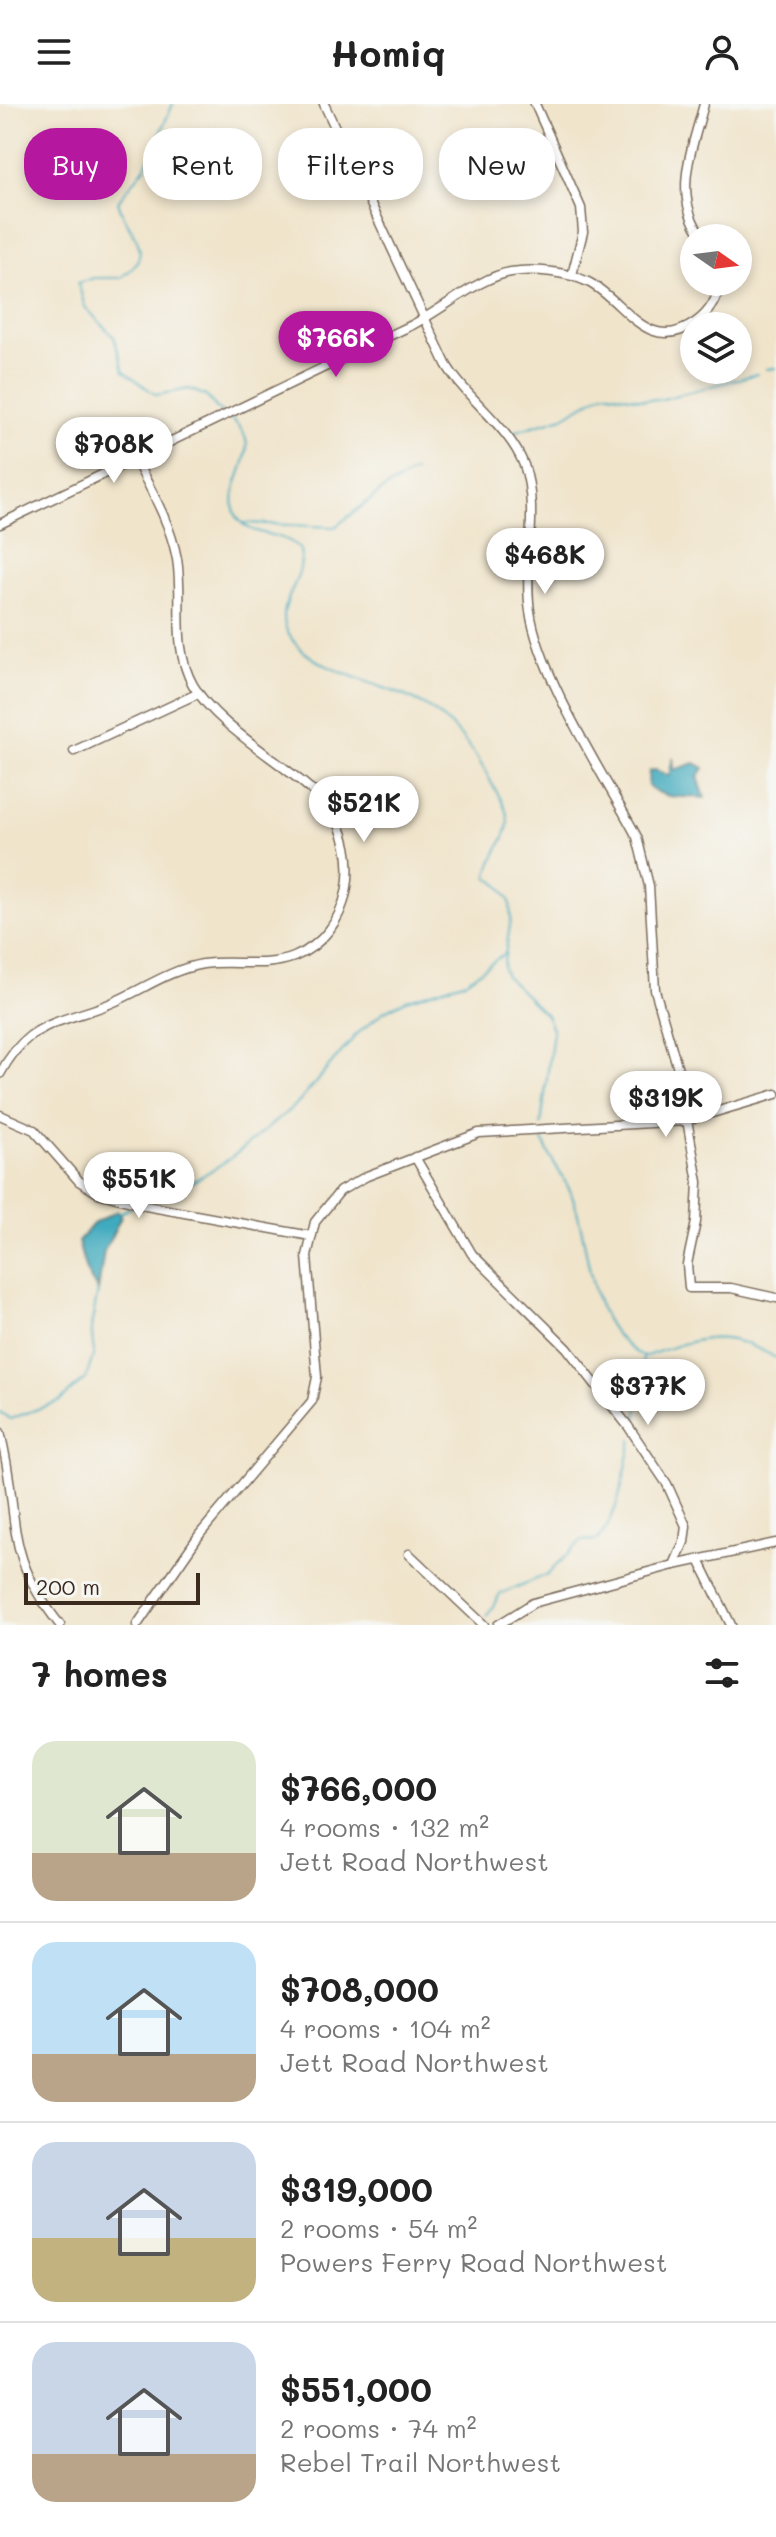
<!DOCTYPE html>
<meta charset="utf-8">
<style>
body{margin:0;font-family:Mali,sans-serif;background:#f2f2f2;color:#222;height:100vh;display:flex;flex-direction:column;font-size:30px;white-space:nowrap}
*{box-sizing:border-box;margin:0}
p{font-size:26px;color:#767676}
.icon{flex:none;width:44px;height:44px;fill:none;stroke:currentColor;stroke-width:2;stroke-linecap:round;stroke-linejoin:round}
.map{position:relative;height:1521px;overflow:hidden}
.sheet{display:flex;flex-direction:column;background:#fff;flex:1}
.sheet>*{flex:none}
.hud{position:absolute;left:24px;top:24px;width:728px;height:72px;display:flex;gap:16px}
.needle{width:52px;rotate:104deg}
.fabs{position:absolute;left:680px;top:120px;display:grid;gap:16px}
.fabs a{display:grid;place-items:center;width:72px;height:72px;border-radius:50%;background:#fff;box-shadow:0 4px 12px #0003;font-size:40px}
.scale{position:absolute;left:24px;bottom:20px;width:176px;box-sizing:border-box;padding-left:8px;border:4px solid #3b2a1e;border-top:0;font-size:22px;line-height:28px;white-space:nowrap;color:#3b2a1e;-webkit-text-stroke:6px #f6f6f2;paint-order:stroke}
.price{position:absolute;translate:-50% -68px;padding:0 18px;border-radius:28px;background:#fff;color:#222;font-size:26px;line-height:52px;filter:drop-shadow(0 2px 4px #0008)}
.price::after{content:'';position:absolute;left:50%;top:48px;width:24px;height:18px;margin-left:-12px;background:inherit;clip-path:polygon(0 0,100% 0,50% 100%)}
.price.current{background:#b5179e;color:#fff}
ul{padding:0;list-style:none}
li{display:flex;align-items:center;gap:24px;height:200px;padding:0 32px}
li+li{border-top:2px solid #e0e0e0}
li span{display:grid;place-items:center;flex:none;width:224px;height:160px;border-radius:24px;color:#555}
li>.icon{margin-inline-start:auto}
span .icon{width:96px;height:96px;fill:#fffc;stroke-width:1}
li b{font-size:34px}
h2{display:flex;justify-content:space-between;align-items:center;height:96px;padding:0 32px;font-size:34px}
.chip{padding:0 28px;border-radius:32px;background:#fff;box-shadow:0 4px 12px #0003;font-size:28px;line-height:72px}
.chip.current{background:#b5179e;color:#fff}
header{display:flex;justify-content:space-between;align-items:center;height:104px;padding:0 32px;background:#fff;font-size:36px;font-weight:700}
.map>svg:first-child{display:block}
</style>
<header><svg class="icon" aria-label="menu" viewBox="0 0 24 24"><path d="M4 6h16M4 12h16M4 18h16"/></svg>Homiq<svg class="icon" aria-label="person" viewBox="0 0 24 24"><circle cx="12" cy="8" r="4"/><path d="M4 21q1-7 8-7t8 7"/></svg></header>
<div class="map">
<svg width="776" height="1521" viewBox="0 0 776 1521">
<rect width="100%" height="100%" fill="#f6f6f2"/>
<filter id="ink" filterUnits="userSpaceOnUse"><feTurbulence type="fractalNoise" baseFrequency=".0125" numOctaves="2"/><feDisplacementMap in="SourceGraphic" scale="16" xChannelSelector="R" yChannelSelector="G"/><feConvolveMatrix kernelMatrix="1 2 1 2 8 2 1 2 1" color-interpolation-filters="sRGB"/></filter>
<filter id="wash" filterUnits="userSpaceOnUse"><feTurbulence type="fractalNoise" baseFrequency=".006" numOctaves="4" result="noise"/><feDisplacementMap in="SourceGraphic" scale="32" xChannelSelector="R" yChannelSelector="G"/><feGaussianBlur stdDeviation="1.8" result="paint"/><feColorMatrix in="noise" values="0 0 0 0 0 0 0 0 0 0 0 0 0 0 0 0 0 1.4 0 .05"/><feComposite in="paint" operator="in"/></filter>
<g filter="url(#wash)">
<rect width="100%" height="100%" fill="#f0e4cb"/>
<!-- water -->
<g fill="#3faabe" stroke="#3d6a6e" stroke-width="2">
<path d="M673 654 674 666 695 659 704 664 698 673 705 694C684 691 668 698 648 682L649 667 656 666 669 672Z"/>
<polygon points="117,1107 121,1113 104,1147 98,1187 86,1167 78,1138 93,1120"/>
</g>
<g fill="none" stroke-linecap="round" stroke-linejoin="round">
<!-- stream -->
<g stroke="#3faabe" stroke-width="2">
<path d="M173 0 145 63 118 97C123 127 163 146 120 174H94L78 179 85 203 114 233 124 267 156 291 189 285 206 292 222 310"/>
<polyline points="766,265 776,264"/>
<path d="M228 313C273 343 221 378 236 411 248 436 285 425 300 446 307 477 274 499 287 527 307 569 385 578 424 601 455 620 475 646 491 678 497 690 507 702 508 717 509 733 490 752 488 773L501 783 510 798 511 815 503 864 506 872 546 911 553 927 541 1021"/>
<polyline points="510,329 563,313 605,288 645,296 663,295 757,270"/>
<polyline points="244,419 335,423 384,385 415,367"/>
<path d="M541 1028C546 1053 565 1071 573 1094 593 1150 584 1220 643 1253 697 1235 722 1222 776 1254"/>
<polyline points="144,1096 194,1077 231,1054 299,998 356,931 383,908 406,896 466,877 505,849"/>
<polyline points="120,1109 131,1103"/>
<polyline points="0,1309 10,1315 60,1297 86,1274 94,1249 91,1223 98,1187"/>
<polyline points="636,1318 643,1254"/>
<path d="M487 1512 500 1490 548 1470 581 1437 598 1436C620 1409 624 1370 632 1336"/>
</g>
</g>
</g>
<g filter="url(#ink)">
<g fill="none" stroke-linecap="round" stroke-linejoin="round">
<defs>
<g id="minor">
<path d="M324 0 446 260C467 296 509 322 524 361 540 407 523 460 530 507 539 572 605 673 637 733L649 782 655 886 678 965 698 1078 696 1118 687 1160 689 1184H731L776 1194"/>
<polyline points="535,0 581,104 583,128 572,171"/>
<path d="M703 134C671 91 692 47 704 0"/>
<path d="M0 420C137 354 273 287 410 222 441 207 479 173 511 168 534 164 568 168 588 178 625 196 647 253 696 218 709 209 718 194 720 178"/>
<polyline points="74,647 199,589"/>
<path d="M0 970C8 955 17 942 30 932 53 915 83 911 109 900 141 887 168 866 203 860 233 856 266 864 294 853 353 829 363 751 329 703 292 662 220 627 193 581 171 542 184 497 177 455 170 418 151 386 134 353"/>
<polyline points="0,1011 34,1026 79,1077 98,1089 146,1102 311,1132"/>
<polyline points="415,1053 472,1150 567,1244 628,1322 667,1380 686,1422 684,1438 674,1461 533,1499 498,1521"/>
<path d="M0 1328C22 1414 0 1445 60 1521"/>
<polyline points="409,1450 484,1521"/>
<polyline points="699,1456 731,1521"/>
<polyline points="674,1461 776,1439"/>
<polyline points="137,1521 200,1430 312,1297 317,1273 307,1152 315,1118 340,1087 367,1072 479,1029 685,1017 776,990"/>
</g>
</defs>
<!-- minor casing -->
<use href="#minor" stroke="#7a6b5b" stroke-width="11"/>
<!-- minor -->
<use href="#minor" stroke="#fff" stroke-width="8"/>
</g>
</g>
</svg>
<div class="fabs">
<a><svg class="needle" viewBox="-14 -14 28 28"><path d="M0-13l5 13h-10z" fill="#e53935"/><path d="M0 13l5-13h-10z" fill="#767676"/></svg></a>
<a><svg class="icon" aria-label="layers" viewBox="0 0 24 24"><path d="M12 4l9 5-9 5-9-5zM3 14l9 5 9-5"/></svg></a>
</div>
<div class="scale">200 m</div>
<b class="price current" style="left:336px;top:275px">$766K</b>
<b class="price" style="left:114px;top:381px">$708K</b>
<b class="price" style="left:545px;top:492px">$468K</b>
<b class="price" style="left:364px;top:740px">$521K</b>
<b class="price" style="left:666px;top:1035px">$319K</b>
<b class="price" style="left:139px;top:1116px">$551K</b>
<b class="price" style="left:648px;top:1323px">$377K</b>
<div class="hud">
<a class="chip current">Buy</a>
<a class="chip">Rent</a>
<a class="chip">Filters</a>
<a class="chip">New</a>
</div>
</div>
<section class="sheet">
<h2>7 homes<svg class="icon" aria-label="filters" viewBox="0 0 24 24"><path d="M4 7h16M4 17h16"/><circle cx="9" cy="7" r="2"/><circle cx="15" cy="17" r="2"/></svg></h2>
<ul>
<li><span style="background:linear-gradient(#dfe7d0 70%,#b9a48a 0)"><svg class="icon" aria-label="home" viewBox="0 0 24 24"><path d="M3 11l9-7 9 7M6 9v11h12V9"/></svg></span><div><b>$766,000</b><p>4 rooms · 132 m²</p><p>Jett Road Northwest</p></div></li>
<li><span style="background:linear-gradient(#bfe0f5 70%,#b9a48a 0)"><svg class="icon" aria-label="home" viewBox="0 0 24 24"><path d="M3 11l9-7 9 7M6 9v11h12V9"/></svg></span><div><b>$708,000</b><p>4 rooms · 104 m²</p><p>Jett Road Northwest</p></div></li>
<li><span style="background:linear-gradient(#c9d6e8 60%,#c2b280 0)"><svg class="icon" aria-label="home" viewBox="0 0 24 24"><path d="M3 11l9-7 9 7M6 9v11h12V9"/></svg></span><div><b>$319,000</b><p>2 rooms · 54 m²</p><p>Powers Ferry Road Northwest</p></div></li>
<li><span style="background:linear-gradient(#c9d6e8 70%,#b9a48a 0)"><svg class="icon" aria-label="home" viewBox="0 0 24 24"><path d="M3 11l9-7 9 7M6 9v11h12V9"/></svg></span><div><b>$551,000</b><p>2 rooms · 74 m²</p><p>Rebel Trail Northwest</p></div></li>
</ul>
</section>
